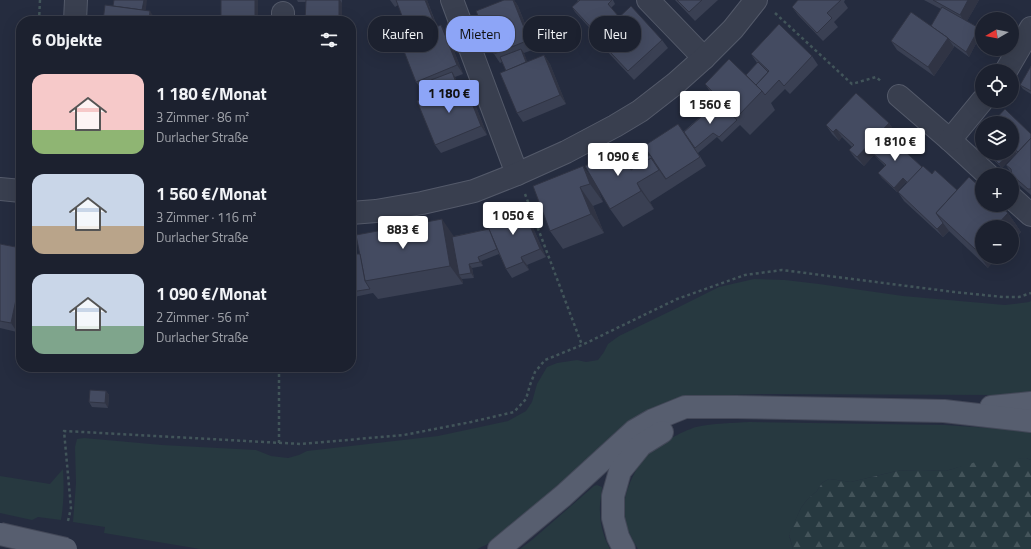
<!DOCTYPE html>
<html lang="de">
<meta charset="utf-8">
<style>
body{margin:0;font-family:"Titillium Web",sans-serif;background:#292e3b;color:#f1f3f6;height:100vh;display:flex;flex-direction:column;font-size:15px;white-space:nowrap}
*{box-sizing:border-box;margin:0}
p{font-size:13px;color:#a0a3aa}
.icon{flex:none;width:22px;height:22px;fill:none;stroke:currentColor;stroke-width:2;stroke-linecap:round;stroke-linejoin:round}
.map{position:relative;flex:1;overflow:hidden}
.panel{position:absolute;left:16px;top:16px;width:340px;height:356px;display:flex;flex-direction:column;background:#1c212f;border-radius:16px;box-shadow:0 4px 16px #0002,0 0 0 1px #3a3e4b}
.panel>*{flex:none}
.top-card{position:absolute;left:368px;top:16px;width:380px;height:36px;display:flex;gap:8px}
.needle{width:26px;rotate:261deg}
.fabs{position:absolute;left:975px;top:12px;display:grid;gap:8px}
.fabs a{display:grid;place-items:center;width:44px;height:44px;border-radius:50%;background:#1c212f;box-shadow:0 4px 16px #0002,0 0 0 1px #3a3e4b;font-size:20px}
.price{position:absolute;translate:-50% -34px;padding:0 9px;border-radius:4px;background:#fff;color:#222;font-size:13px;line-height:26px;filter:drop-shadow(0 1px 2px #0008)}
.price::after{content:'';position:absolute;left:50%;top:24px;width:12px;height:9px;margin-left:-6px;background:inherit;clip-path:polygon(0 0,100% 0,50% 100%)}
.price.on{background:#8da5f7;color:#111}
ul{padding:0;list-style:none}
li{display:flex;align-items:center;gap:12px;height:100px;padding:0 16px}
li span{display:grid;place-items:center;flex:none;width:112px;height:80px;border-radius:12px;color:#555}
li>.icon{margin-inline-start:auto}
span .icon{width:48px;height:48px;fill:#fffc;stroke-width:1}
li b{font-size:17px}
h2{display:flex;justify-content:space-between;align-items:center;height:48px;padding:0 16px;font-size:17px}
.chip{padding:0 14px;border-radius:16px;background:#1c212f;box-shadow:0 4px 16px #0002,0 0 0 1px #3a3e4b;font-size:14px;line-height:36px}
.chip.on{background:#8da5f7;color:#111}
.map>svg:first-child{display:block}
</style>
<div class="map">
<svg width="1031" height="549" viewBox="0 0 1031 549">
<defs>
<pattern id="forest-firs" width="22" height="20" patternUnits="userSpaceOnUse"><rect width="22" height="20" fill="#273940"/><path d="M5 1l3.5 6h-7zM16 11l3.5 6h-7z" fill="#44545a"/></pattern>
</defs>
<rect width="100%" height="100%" fill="#252c3f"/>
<!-- grass -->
<g fill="#273940">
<polygon points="754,279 785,280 819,284 903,296 1005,305 1029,302 1031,301 1031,394 996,395 767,394 730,395 696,400 508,530 486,545 477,549 200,549 104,533 105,527 73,522 76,483 75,447 77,439 84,438 162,445 256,450 271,456 288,458 299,455 307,451 438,436 508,421 526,411 532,402 537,384 547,367 557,363 577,360 586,362 598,360 604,352 608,344 619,336 679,307 719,287"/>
<path d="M750 422 945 425 1031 431V460L1026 458 960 467 946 471 920 470 897 471 851 482 829 479 822 483 817 491 807 500 801 508 789 535 793 549H638C631 538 625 525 624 512 623 493 635 468 648 454 658 444 683 431 696 427 713 423 733 423 750 422Z"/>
<path d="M63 469C64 487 64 503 61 520L38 517 32 520 0 513V476L50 484Z"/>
<path d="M597 485 602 487C602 495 599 504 600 512 600 525 604 538 610 549H520L532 540 594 486Z"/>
</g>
<!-- forest -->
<polygon fill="url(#forest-firs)" points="1026,458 1031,460 1031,549 793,549 789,534 801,508 807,500 817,491 822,483 829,479 851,482 897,471 920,470 946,471 982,460"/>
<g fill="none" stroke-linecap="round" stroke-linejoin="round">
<defs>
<g id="street">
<polyline points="452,0 517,174"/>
<polyline points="648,0 704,58"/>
<polyline points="75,21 76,0"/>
<polyline points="283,21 283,13"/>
<polyline points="1006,71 1031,28"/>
<polyline points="899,96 950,140 988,175"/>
<polyline points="950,140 982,101"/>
<polyline points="0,189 21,191"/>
<polyline points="1012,198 1031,215"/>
<polyline points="351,213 376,211 422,203 474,191 517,174 566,152 615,126 640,111 676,83 704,58 733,29 756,0"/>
</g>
<g id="primary">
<polyline points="991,407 1031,403"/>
<polyline points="499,549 563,496 634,431 653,420 685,407 736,407 944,411 1031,421"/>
<polyline points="624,549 618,537 613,518 613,496 620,471 641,445 662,432"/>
</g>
</defs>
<!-- street casing -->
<use href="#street" stroke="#545a6a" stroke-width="24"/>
<!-- primary casing -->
<use href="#primary" stroke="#434858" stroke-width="24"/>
<!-- path -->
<g stroke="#42555a" stroke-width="2.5" stroke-dasharray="3 3" stroke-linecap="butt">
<polyline points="775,13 852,84 876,77 882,82"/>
<polyline points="39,21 40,0"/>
<polyline points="525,194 582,345"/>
<polyline points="279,443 279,367"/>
<polyline points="68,521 71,508 64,431 301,444 404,435 471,422 514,412 526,399 530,385 535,372 545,360 582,345 677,299 745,275 782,270 954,292 1003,297 1019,297 1031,293"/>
</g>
<!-- street -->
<use href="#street" stroke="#393f4f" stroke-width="22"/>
<!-- primary -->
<use href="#primary" stroke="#575e6f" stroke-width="22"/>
<defs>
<polyline id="primary-bridge" points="0,534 66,549"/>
</defs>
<!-- primary-bridge casing -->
<use href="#primary-bridge" stroke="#434858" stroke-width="24" stroke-linecap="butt"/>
<!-- primary-bridge -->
<use href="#primary-bridge" stroke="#575e6f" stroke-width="22"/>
</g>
<!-- wall -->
<g fill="#3a4053">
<polygon points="258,0 258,21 222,21 221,19"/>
<polygon points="297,0 342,0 342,21 305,21 306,2 298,2"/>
<polygon points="390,0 427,0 437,26 447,33 463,74 455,77 458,85 464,83 470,91 487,135 441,153 435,145 437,94 433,85 422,90 416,82 410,37 398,5 395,7"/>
<polygon points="504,0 514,0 518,6 535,49 524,53 527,62 544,55 550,64 566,104 523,122 517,113 506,71 502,62 500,63 494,54"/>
<polygon points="577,0 613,0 615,4 611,8 619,17 662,40 668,48 634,80 603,47 597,38 598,37 575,12 572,7 578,1"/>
<polygon points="675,0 718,0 695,21"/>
<polygon points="798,0 845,0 844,2 848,8 834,22 838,27 823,41 798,15 792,7"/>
<polygon points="924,0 979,0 967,21 979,28 982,32 969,57 954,46 954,47 934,76 897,50 891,41 931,26 941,9"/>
<polygon points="751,54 812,56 818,65 790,94 785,89 771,103 775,110 750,135 740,125 722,142 717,137 698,153 706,166 672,188 650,202 654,209 623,227 610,209 631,166 650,155 684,131 717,102 705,84 746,75 757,63"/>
<polygon points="1031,66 1031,94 1023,89 1020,85"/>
<polygon points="889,123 895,132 890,137 922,167 932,174 957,190 1008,213 1021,232 1012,241 1012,227 988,268 949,231 943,237 904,201 898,192 907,183 906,182 897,192 882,178 878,173 885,166 874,155 864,166 855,158 849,150 852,147 842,137 839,141 832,134 826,125"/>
<polygon points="1012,123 1031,134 1031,195 1018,184 1006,165 1017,153 1016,153 1002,168 986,153 1012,153"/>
<polygon points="583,166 596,184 603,202 593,206 604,233 563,249 550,231"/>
<polygon points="521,205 527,214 546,257 527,265 529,270 512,278 506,269 499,254 481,261 483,266 472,268 474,278 462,279 463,284 378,299 373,293 354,297 351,292 360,254 454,236 489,229"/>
<polygon points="0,244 21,248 21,312 17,332 0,328"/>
<polygon points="106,391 109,395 108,408 92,407 89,402"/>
</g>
<!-- shaded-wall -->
<g fill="#303444">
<polygon points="144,0 147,0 145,18 142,14"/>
<rect x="255" y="0" width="3" height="21"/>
<polygon points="339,0 340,0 342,3 342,21 341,21 339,19"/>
<polygon points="425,0 427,0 440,36 437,31"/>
<polygon points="513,0 514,0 518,6 535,49 529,40"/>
<polygon points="968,0 979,0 966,23 960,15"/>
<polygon points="150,11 156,20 156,21 149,21"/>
<polygon points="441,25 447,33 463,74 457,65"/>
<polygon points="979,28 982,32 969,57 966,52"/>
<polygon points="948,38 954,47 934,76 928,67"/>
<polygon points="521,49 524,53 531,71 528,66"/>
<polygon points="544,55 550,64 566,104 560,95"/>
<polygon points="452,72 455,77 462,94 459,90"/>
<polygon points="464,83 470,91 487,135 481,126"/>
<polygon points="889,123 895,132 874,154 870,151 874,155 864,166 857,157"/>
<polygon points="351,129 352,130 352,156 351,154"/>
<polygon points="836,129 842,137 839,141 833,132"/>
<polygon points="617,147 630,165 640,181 631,170"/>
<polygon points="1013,148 1016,153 1002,168 999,164 1009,153 1012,153 1012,150"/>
<polygon points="651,158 666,179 666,180 659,170"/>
<polygon points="583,166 596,184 603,202 590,184"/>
<polygon points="903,178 906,182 897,192 894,188"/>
<polygon points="637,183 650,202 654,209 641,191"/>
<polygon points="580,187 593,206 604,233 591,214"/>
<polygon points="521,205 527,214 546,257 540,249"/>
<polygon points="1008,213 1021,232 1012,241 1012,227 995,227"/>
<polygon points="442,219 455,238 459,275 462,279 463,284 450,266"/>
<polygon points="943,223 949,231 943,237 937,229"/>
<polygon points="982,241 982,257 998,257 988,268 975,249"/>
<polygon points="478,257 481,261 483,266 480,262"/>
<polygon points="521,257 527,265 529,270 523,262"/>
<polygon points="469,264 472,268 474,278 471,273"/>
<polygon points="21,276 21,312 17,332 11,323"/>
<polygon points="106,391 109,395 108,408 105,403"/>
</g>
<!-- building -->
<g fill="#444b61" stroke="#303444">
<polygon points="114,0 144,0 142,10 113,6"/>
<polygon points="221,0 255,0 255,21 232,21 232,19 221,19"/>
<polygon points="306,0 339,0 339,19 328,19 328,21 305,21"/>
<polygon points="396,0 425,0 436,27 410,37"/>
<polygon points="504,0 513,0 529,40 494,54 476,11"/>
<polygon points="580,0 612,0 608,4 619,17 599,36 572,7"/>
<polygon points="677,0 702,0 689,12"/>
<polygon points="798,0 841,0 827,13 832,18 817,33 792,7"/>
<polygon points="933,0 968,0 960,15"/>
<polygon points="105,5 150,11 149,21 103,21"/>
<polygon points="631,6 662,40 628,71 597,38"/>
<polygon points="942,7 979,28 966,52 951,41 948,38 931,26"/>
<polygon points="911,12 948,38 928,67 891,41"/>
<polygon points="779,24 812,56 784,86 779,80 765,95 762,91 756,85 769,71 751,54"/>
<polygon points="441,25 457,65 416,82 400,41"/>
<polygon points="521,49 526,62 506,71 500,57"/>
<polygon points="544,55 560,95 517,113 500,73"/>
<polygon points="729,59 762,91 737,117 705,84"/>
<polygon points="758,62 768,72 756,85 746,75"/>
<polygon points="1031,66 1031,91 1020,85"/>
<polygon points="452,72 457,85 437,94 431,80"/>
<polygon points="464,83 481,126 435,145 417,101"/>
<polygon points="856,93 889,123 857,157 849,150 854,145 836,129 833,132 826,125"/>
<polygon points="718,102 737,120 719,137 713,133 695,148 684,132"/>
<polygon points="1005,109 1031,134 1031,138 1018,152 1013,148 1012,150 1012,123 992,123"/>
<polygon points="678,124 700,157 666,179 644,146"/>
<polygon points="886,134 922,167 908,183 903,178 894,188 878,173 886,165 870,151"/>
<polygon points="1031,138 1031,189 1028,189 1012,175 1011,169 1006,165"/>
<polygon points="617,147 631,170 651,158 659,170 637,183 641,191 610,209 585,166"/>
<polygon points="988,153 1009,153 999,164"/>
<polygon points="650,155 654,161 651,158 632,169 631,166"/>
<polygon points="583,166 590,184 580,187 591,214 550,231 533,186"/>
<polygon points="923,166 932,174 935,170 957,190 936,213 943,223 937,229 898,192"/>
<polygon points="969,177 982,189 982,205 999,205 1008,213 995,227 982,227 982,241 975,249 936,213"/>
<polygon points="521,205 540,249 521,257 523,262 506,269 485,220"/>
<polygon points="442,219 450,266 365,281 356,235"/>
<polygon points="489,229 497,249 478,257 480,262 469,264 471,273 459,275 452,237"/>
<polygon points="0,244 21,248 21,276 11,323 0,321"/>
<polygon points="351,254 360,254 365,281 370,289 351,292"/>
<polygon points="90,390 106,391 105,403 89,402"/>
</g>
</svg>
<div class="fabs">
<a><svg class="needle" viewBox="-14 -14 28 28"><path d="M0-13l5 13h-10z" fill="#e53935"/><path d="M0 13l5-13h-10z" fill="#a0a3aa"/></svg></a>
<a><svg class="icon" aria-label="locate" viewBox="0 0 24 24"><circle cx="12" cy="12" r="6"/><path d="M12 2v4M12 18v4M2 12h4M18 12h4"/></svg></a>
<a><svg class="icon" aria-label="layers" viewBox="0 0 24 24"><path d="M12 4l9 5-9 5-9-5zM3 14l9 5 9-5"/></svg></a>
<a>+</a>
<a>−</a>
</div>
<b class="price on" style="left:449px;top:114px">1 180 €</b>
<b class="price" style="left:710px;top:125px">1 560 €</b>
<b class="price" style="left:895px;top:162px">1 810 €</b>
<b class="price" style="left:618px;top:177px">1 090 €</b>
<b class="price" style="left:513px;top:236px">1 050 €</b>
<b class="price" style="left:403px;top:250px">883 €</b>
<div class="top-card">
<a class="chip">Kaufen</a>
<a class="chip on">Mieten</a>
<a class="chip">Filter</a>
<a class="chip">Neu</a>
</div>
<section class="panel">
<h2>6 Objekte<svg class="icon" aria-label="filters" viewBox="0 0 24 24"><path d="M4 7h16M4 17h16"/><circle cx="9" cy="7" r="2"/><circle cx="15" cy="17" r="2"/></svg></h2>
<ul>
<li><span style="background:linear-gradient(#f6c9c9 70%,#8fb573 0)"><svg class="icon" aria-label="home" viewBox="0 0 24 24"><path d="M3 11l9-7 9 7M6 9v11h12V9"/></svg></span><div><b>1 180 €/Monat</b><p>3 Zimmer · 86 m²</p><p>Durlacher Straße</p></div></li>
<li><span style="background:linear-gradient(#c9d6e8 65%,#b9a48a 0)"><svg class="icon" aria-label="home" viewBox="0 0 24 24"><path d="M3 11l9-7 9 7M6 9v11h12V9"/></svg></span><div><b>1 560 €/Monat</b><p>3 Zimmer · 116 m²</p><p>Durlacher Straße</p></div></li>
<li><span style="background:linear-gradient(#c9d6e8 65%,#7fa58c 0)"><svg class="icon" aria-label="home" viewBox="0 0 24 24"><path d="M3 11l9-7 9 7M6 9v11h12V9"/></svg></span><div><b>1 090 €/Monat</b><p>2 Zimmer · 56 m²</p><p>Durlacher Straße</p></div></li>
</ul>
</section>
</div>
